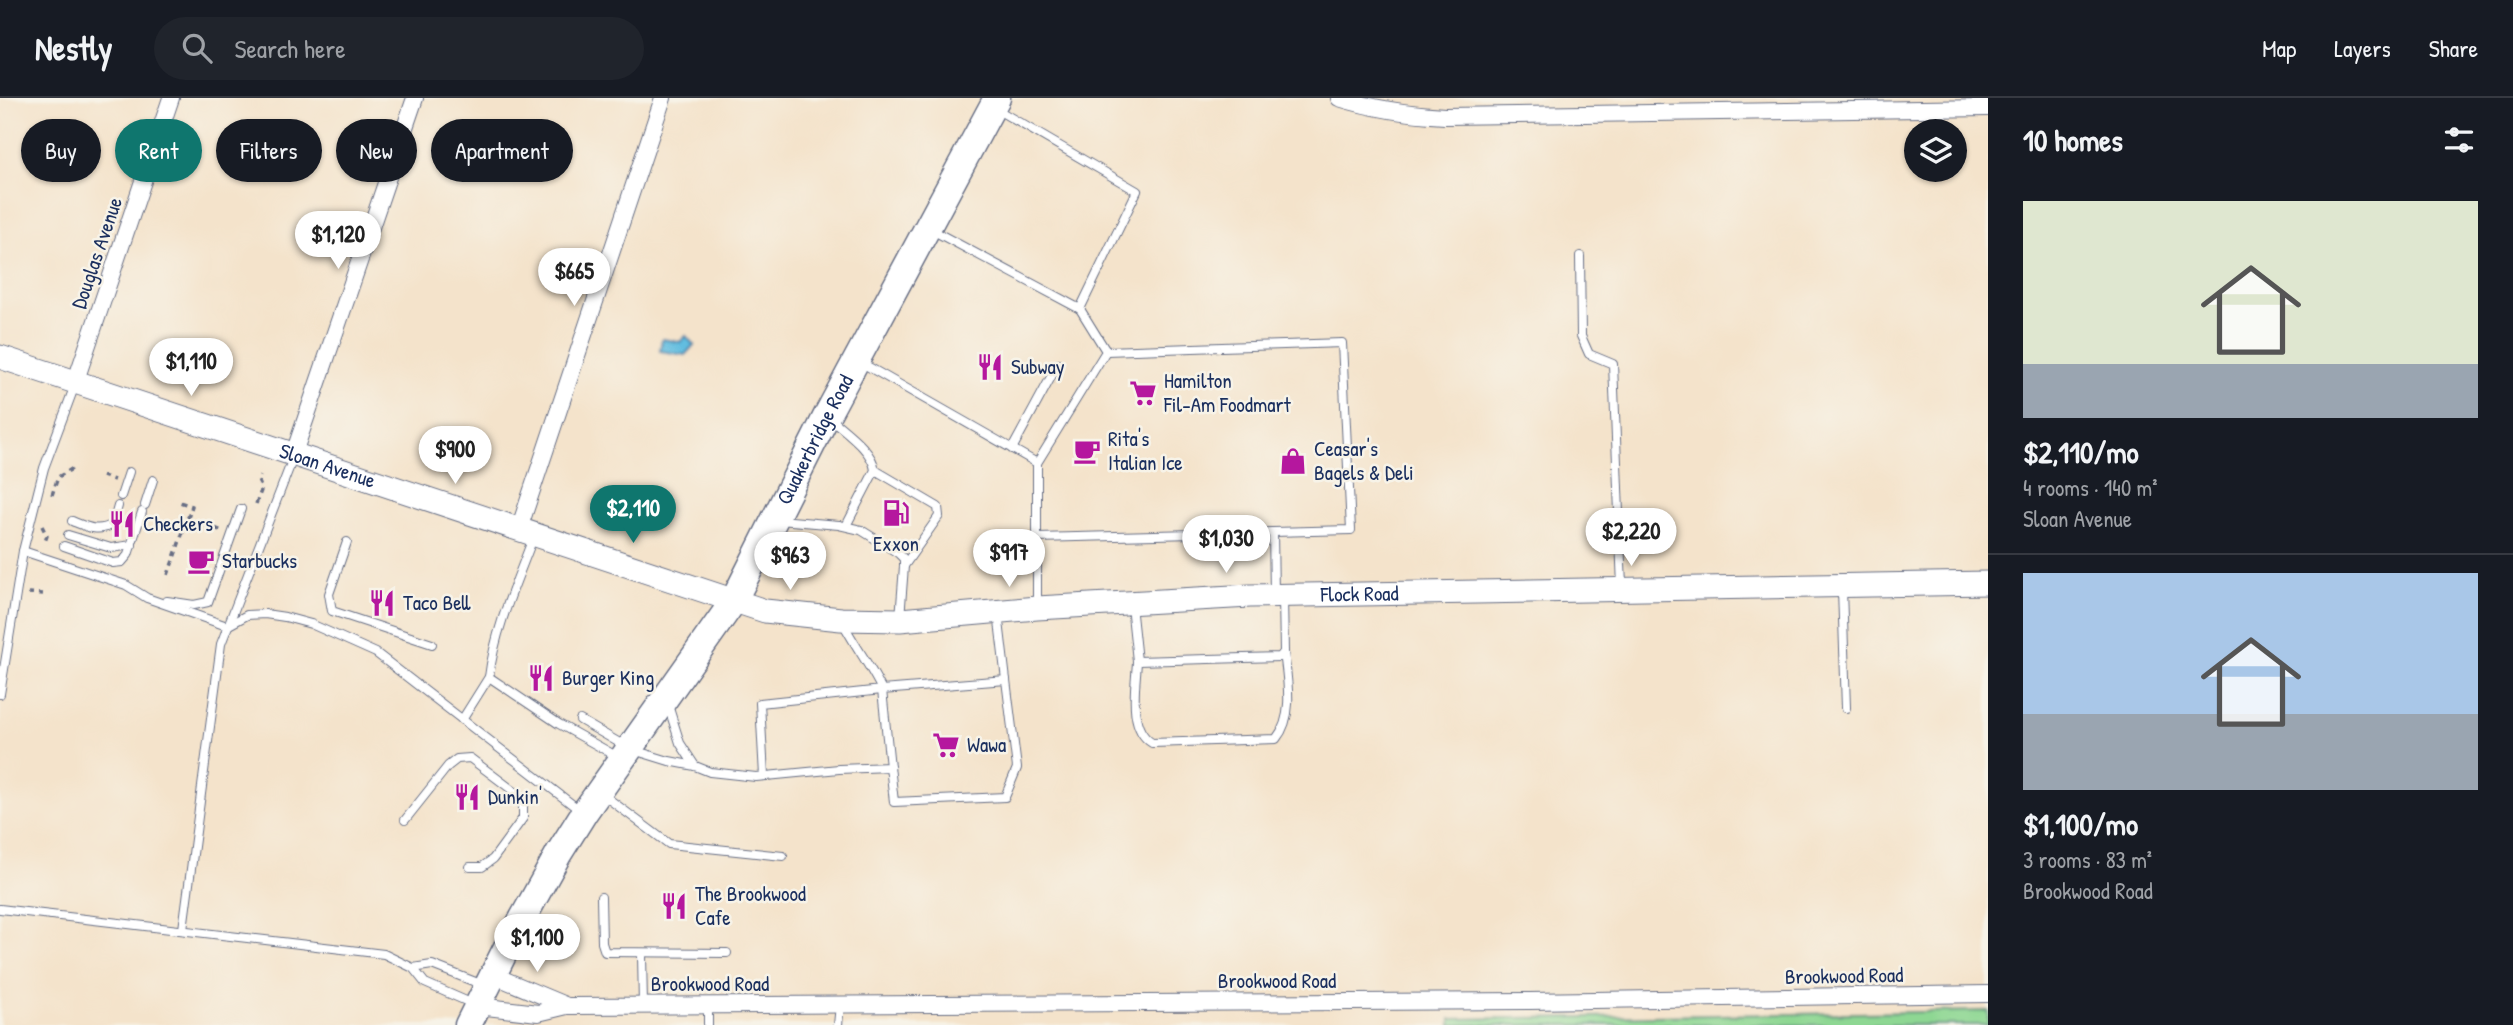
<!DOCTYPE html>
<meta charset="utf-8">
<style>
body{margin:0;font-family:"Patrick Hand",sans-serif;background:#20242c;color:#f1f3f6;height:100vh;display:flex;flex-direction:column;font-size:26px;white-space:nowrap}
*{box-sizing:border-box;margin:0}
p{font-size:23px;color:#9ea1a6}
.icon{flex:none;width:38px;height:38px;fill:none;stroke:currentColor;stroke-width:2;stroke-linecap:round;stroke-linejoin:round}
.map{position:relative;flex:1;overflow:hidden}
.panel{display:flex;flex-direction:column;background:#171b24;width:525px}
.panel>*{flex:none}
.hud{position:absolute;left:21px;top:21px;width:665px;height:63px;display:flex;gap:14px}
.tools{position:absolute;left:1904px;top:21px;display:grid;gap:14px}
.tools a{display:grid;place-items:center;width:63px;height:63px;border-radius:50%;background:#171b24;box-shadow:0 2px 5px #0004;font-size:35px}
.price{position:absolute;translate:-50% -60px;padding:0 16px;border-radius:24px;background:#fff;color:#222;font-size:23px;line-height:46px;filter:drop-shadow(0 2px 4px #0008)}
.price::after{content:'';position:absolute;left:50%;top:42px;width:21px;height:16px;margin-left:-10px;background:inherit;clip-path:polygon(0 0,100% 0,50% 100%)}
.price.current{background:#0f766e;color:#fff}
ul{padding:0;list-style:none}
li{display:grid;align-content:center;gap:14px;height:371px;padding:0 35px}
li+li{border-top:2px solid #363941}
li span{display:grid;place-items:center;height:217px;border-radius:0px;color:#555}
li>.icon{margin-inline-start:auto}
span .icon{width:126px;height:126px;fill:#fffc;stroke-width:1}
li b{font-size:30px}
h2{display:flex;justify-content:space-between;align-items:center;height:84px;padding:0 35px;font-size:30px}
.chip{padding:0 24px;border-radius:32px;background:#171b24;box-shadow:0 2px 5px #0004;font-size:24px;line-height:63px}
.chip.current{background:#0f766e;color:#fff}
header{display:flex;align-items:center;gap:42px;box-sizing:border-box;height:98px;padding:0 35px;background:#171b24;border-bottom:2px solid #363941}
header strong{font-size:33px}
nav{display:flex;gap:38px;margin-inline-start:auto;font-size:24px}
.search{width:490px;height:63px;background:#20242c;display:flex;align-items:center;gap:18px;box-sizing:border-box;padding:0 24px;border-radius:38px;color:#9ea1a6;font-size:26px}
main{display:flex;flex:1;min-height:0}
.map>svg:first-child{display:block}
</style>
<header>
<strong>Nestly</strong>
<div class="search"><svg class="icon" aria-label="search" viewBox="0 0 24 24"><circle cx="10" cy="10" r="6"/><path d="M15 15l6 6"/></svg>Search here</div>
<nav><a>Map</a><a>Layers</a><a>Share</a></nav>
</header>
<main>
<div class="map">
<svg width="1988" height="927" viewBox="0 0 1988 927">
<rect width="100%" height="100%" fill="#f7f3e8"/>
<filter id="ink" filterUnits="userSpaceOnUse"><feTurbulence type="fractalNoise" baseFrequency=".0143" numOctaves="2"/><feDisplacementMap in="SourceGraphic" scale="14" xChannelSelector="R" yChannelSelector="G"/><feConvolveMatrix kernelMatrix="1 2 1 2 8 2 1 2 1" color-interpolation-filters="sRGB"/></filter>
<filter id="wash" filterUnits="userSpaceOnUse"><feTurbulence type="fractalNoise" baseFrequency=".00686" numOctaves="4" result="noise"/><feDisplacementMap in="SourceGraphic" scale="28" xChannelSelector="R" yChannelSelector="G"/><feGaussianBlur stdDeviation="1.57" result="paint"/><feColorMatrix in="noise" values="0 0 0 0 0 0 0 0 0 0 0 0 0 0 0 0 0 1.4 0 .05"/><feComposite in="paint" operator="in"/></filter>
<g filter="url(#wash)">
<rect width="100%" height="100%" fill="#f4e3cb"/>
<!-- green -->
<polygon fill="#8ed793" stroke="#548378" stroke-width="2" points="1988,913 1988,927 1451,927 1451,921"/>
<!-- water -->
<polygon fill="#62bde0" stroke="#3e769f" stroke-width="2" points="686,238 694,247 685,257 660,253 662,241 680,244"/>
</g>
<g filter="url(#ink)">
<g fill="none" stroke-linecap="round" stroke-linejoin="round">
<defs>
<g id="service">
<polyline points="996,11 1137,93 1080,211"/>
<polyline points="1580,158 1581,238 1589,256 1613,266 1622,489"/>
<polyline points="1106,253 1342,245 1351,432 1273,434"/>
<polyline points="860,264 1037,365 1106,253 1080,211 930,131"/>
<path d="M829 319C844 333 872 351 875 372L846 428"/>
<polyline points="1012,351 1058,266"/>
<polyline points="1037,365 1037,509"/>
<polyline points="875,372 938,409 939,418 904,468"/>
<polyline points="121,398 129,374"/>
<polyline points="145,407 153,382"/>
<polyline points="779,422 839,427 861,432 898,455 904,461 904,468 900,520"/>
<path d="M72 423C87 429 98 435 113 426L118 408"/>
<polyline points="68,437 111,450 132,447"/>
<path d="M533 440C516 485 495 531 489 579L559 626 618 659"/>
<polyline points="1037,440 1273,434 1274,496"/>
<polyline points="347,444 329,496 332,513 432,546"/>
<polyline points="64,448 113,465 122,464 128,457 142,414"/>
<polyline points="23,453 126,487 147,500 227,528 247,517 265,516 285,519 311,526 376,555 582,714"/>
<polyline points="1842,491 1846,610"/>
<polyline points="167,503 194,507 208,504 241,411"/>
<polyline points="1131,507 1137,563 1280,559 1284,554 1283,499"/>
<path d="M1137 563C1136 587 1127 630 1152 645L1276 641C1295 618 1287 581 1284 554"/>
<polyline points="0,596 23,453 44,370 75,287"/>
<polyline points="668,607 680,645 695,668"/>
<polyline points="462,622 489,579"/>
<polyline points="580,622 630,651 669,663 695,668 710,674 756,679 839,671 890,669 882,592 1006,582 998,515"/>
<polyline points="890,668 894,704 1005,699 1017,670 1006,582"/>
<path d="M764 678 760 605 882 592C871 569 855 548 843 525"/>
<polyline points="602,696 669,746 783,758"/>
<polyline points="405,722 448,668 457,661 470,660 519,697 523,709 523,720 493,761 482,769 470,769"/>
<polyline points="601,799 602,845 605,854 727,855"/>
<polyline points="0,811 384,856 413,870 425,885 473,906"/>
<polyline points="183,831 221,546 293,360"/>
<polyline points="642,856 643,908"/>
<polyline points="413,870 432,867 483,887"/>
<polyline points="708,907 708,927"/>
<polyline points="838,927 840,907"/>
</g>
<g id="minor">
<path d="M1339 0C1374 11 1408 16 1445 18L1988 10"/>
<polyline points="75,285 171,0"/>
<polyline points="293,358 415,0"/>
<polyline points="519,431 663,0"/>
<polyline points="493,877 567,908"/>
<polyline points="478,908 538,915 567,908 1529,903 1988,896"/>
</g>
<g id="secondary">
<path id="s1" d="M0 259 765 513 841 521 900 522 1037 510 1250 498 1988 485"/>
</g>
<g id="primary">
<path id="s2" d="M468 927 508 847 559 755 584 715 733 504 827 317 997 0"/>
</g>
</defs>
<!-- service casing -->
<use href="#service" stroke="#676e84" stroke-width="10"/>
<!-- minor casing -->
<use href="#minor" stroke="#676e84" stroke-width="18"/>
<!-- secondary casing -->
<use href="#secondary" stroke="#676e84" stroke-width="25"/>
<!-- primary casing -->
<use href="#primary" stroke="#676e84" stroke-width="29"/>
<!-- path -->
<g stroke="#676e84" stroke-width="3.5" stroke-dasharray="5 5" stroke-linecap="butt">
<polyline points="102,378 114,382"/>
<polyline points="52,397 58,379 75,369"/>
<polyline points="256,406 262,390 258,383 260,378"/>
<polyline points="187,421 223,433"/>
<polyline points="42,428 47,438 44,446"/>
<polyline points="168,477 192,408 176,403"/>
<polyline points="28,495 44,496 43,499"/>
</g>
<!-- service -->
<use href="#service" stroke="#fff" stroke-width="8"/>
<!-- minor -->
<use href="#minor" stroke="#fff" stroke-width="16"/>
<!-- secondary -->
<use href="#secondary" stroke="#fff" stroke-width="23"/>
<!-- primary -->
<use href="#primary" stroke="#fff" stroke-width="26"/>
</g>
</g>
<!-- icons -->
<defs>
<symbol id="restaurant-bare" viewBox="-9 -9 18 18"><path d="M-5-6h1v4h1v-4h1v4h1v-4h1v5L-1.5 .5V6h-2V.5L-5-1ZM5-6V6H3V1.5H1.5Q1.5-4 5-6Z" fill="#b5179e" stroke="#f7f3e8" stroke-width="2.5" paint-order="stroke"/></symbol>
<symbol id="supermarket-bare" viewBox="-9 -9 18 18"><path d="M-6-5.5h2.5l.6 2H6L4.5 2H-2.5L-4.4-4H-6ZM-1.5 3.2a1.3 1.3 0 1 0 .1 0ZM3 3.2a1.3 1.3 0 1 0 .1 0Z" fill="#b5179e" stroke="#f7f3e8" stroke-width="2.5" paint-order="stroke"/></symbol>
<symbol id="cafe-bare" viewBox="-9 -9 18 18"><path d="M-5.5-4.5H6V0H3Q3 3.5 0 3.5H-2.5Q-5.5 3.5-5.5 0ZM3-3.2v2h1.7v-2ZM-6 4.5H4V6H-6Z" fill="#b5179e" stroke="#f7f3e8" stroke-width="2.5" paint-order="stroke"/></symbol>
<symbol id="shop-bare" viewBox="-9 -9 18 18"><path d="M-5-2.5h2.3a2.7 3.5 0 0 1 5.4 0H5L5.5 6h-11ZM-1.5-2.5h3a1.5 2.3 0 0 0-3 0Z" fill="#b5179e" stroke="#f7f3e8" stroke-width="2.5" paint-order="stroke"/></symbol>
<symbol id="fuel-bare" viewBox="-9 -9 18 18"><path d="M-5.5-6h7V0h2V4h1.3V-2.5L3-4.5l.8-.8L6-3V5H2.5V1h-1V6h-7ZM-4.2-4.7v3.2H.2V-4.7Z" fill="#b5179e" stroke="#f7f3e8" stroke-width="2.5" paint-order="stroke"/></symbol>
</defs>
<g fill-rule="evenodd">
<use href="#restaurant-bare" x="971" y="250" width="38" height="38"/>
<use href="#supermarket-bare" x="1124" y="276" width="38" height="38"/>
<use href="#cafe-bare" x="1068" y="334" width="38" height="38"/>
<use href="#shop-bare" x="1274" y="344" width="38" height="38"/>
<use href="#fuel-bare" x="877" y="396" width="38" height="38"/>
<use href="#restaurant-bare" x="103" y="407" width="38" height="38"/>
<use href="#cafe-bare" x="182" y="444" width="38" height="38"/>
<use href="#restaurant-bare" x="363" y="486" width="38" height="38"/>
<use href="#restaurant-bare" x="522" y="561" width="38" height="38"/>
<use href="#supermarket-bare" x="927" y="628" width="38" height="38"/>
<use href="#restaurant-bare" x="448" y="680" width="38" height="38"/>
<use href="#restaurant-bare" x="655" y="789" width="38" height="38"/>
</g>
<g text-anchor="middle" stroke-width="5" stroke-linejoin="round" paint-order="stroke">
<!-- street labels -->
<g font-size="21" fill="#1b2f5e" stroke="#f7f3e8">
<text transform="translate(97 155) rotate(-71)" y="7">Douglas Avenue</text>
<text dy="7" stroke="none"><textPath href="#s2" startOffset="682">Quakerbridge Road</textPath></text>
<text dy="7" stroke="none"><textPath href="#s1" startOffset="345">Sloan Avenue</textPath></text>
<text dy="7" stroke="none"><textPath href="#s1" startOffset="1402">Flock Road</textPath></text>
<text transform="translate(1844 878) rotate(-1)" y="7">Brookwood Road</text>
<text x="1277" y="890">Brookwood Road</text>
<text x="710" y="893">Brookwood Road</text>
</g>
<!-- poi labels -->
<g font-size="21" fill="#1b2f5e" stroke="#f7f3e8" text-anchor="start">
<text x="1011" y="276">Subway</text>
<text x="1164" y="290">Hamilton<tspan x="1164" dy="24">Fil-Am Foodmart</tspan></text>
<text x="1108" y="348">Rita's<tspan x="1108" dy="24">Italian Ice</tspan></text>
<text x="1314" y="358">Ceasar's<tspan x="1314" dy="24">Bagels &amp; Deli</tspan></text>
<text x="143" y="433">Checkers</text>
<text x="896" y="453" text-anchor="middle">Exxon</text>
<text x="222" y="470">Starbucks</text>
<text x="403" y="512">Taco Bell</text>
<text x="562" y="587">Burger King</text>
<text x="967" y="654">Wawa</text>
<text x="488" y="706">Dunkin'</text>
<text x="695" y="803">The Brookwood<tspan x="695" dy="24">Cafe</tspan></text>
</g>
</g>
</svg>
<div class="tools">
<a><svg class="icon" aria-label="layers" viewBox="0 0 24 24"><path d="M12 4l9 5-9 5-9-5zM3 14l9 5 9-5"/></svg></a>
</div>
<b class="price" style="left:338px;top:173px">$1,120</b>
<b class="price" style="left:574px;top:210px">$665</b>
<b class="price" style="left:191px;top:300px">$1,110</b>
<b class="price" style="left:455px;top:388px">$900</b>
<b class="price current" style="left:633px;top:447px">$2,110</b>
<b class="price" style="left:1631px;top:470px">$2,220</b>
<b class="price" style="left:1226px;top:477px">$1,030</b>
<b class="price" style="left:1009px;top:491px">$917</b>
<b class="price" style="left:790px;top:494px">$963</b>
<b class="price" style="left:537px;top:876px">$1,100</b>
<div class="hud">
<a class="chip">Buy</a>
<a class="chip current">Rent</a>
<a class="chip">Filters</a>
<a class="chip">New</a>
<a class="chip">Apartment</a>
</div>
</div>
<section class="panel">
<h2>10 homes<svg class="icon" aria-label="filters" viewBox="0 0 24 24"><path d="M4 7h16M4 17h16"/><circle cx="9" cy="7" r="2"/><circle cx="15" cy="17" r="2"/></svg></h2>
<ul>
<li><span style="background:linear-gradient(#dfe7d0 75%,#9aa5b1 0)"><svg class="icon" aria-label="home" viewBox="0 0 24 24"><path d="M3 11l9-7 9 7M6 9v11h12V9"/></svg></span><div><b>$2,110/mo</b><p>4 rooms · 140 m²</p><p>Sloan Avenue</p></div></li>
<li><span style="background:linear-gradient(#a9c7e8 65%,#9aa5b1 0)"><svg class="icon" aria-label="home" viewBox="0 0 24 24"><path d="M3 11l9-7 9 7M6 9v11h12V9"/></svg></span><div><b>$1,100/mo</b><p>3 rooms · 83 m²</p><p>Brookwood Road</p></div></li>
</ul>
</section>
</main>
